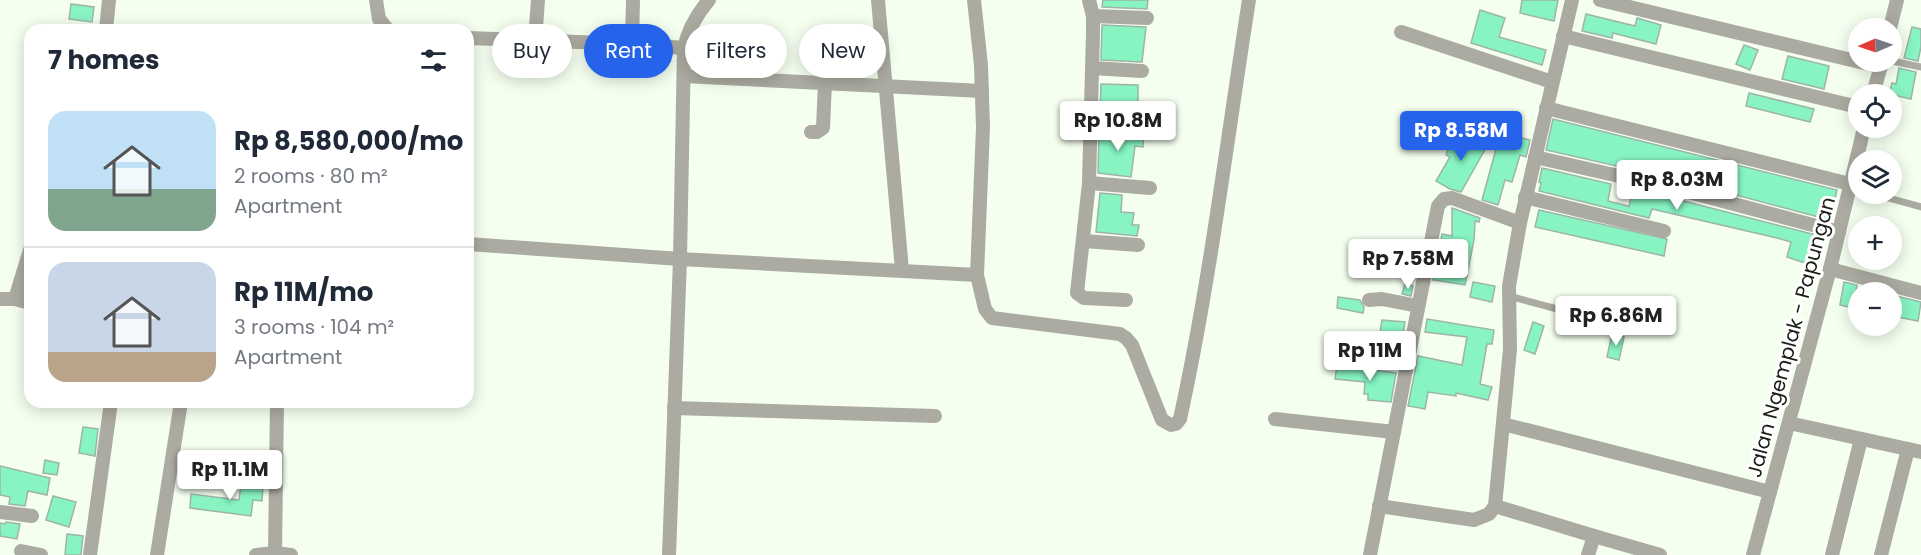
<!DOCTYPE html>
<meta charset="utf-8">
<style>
body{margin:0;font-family:Poppins,sans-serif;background:#f2f2f3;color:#1f2937;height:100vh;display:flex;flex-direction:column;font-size:22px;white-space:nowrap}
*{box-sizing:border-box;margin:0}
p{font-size:20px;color:#747a83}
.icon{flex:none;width:33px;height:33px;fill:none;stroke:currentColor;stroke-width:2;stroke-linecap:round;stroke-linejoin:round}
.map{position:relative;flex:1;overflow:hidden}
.sheet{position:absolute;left:24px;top:24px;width:450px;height:384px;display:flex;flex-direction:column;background:#fff;border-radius:18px;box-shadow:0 3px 15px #0003}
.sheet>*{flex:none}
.top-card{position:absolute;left:492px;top:24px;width:570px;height:54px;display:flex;gap:12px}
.needle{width:39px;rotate:268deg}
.fabs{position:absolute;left:1848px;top:18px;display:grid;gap:12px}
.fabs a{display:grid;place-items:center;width:54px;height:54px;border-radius:50%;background:#fff;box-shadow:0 3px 15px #0003;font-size:30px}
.price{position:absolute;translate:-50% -51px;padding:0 14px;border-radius:6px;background:#fff;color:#222;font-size:20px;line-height:39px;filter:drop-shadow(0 2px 3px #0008)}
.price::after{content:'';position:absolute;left:50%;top:36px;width:18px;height:14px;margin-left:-9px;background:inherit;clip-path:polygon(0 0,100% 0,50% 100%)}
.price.on{background:#2563eb;color:#fff}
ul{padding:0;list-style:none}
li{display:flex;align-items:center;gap:18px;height:150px;padding:0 24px}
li+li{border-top:2px solid #e0e1e3}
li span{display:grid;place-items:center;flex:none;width:168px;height:120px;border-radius:18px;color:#555}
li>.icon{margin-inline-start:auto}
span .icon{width:72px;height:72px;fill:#fffc;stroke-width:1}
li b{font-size:26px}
h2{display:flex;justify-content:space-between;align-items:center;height:72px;padding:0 24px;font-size:26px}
.chip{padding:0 21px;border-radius:27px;background:#fff;box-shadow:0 3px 15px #0003;font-size:21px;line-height:54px}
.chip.on{background:#2563eb;color:#fff}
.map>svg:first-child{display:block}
</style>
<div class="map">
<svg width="1921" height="555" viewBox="0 0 1921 555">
<rect width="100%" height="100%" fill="#f4ffef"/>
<!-- building -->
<g fill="#87f4c2" stroke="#9eb4a9" stroke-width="1.5">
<polygon points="1103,0 1148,0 1147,9 1102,7"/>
<polygon points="1522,0 1558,0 1554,21 1520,13"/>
<polygon points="71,4 94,7 92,22 69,19"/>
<polygon points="1480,10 1505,18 1499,37 1546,50 1542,65 1471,43"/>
<polygon points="1586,14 1635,26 1637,18 1661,25 1656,44 1613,33 1612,38 1582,31"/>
<polygon points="1102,25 1146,27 1142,62 1101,60"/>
<polygon points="1912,27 1921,29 1921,47 1918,61 1904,58"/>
<polygon points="1744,45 1758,50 1750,70 1736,64"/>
<polygon points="1788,56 1829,66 1824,89 1782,79"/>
<polygon points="1899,68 1916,72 1911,99 1889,94 1892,83 1896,84"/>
<polygon points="1101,84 1138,85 1138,114 1100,112"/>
<polygon points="1749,93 1814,109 1810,122 1746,106"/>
<polygon points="1505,116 1515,118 1511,135 1530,140 1526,157 1520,155 1512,182 1505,180 1498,205 1482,200"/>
<polygon points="1553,119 1837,190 1830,220 1687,182 1546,150"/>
<polygon points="1099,130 1144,132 1143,147 1135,146 1131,177 1098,173"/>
<polygon points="1454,133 1487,146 1461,192 1450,189 1436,181 1450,157 1446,155"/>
<polygon points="1542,168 1611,184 1608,201 1628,206 1629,207 1633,188 1824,237 1814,266 1787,257 1791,242 1777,238 1652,209 1649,218 1539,191 1541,183 1539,182"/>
<polygon points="1100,193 1122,195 1121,212 1134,213 1132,225 1139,225 1137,236 1096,232"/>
<polygon points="1452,208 1480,218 1479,222 1475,221 1474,240 1465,285 1433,280 1442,234 1452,236"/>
<polygon points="1539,210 1667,239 1664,256 1535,227"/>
<polygon points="1473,282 1495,286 1492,302 1470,297"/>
<polygon points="1844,282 1857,285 1853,308 1840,305"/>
<polygon points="1405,284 1413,286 1411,296 1402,294"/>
<polygon points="1892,295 1921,302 1918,321 1892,316"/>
<polygon points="1338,297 1360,300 1364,307 1363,313 1337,308"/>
<polygon points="1427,319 1494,330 1492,344 1487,344 1480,384 1492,387 1488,400 1456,393 1456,396 1428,392 1425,409 1408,406 1418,356 1462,365 1467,337 1425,332"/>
<polygon points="1382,320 1405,322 1403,336 1380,333"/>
<polygon points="1533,322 1544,326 1535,354 1524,350"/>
<polygon points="1612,334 1624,337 1619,360 1607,357"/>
<polygon points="1337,365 1396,373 1391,402 1368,400 1368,394 1364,394 1365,382 1335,379"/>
<polygon points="83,427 98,429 95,456 79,453"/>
<polygon points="45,460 59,463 57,475 43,473"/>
<polygon points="0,466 50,478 47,495 28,491 25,506 9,504 10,497 0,495"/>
<polygon points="241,484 263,486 262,501 253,500 251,516 190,508 191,494 239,500"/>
<polygon points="53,496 76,502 69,527 46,520"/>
<polygon points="6,522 20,524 17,539 0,536 0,523 5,524"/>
<polygon points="67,534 83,536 81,555 65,555"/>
</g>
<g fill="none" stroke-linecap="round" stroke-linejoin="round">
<!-- service -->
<g stroke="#ababa1" stroke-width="7">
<polyline points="1892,61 1921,67"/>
<polyline points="1874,194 1921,207"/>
<polyline points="1509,296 1628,328"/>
</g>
<!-- minor -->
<g stroke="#ababa1" stroke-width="14">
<polyline points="376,0 379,19 388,30"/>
<polyline points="878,0 902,270"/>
<path d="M974 0 981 65 983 127 977 275 985 309 992 318 1120 334 1126 338 1132 345 1162 420 1171 425 1176 424 1180 419C1210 282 1227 139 1249 0"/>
<polyline points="1089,0 1093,16 1093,33 1089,183 1077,293 1084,298 1126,300"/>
<polyline points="1600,0 1881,67"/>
<polyline points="1093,16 1147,18"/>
<polyline points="1890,28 1897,0"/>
<polyline points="106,30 109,0"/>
<polyline points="1401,32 1552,82"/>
<polyline points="1563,36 1858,107"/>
<polyline points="468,38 632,44 684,48"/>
<polyline points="535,41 538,0"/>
<polyline points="632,44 633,0"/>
<polyline points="1092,68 1142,71"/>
<polyline points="684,76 982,91"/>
<polyline points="1873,94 1882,62"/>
<polyline points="1546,108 1850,184"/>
<polyline points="1090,120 1146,123"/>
<polyline points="811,132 817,132 823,128 825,82"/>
<polyline points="1535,157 1685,191 1839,232"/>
<polyline points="1089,183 1150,188"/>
<polyline points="1525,197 1664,231"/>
<polyline points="1084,241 1138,245"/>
<polyline points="468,244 680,259 977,275"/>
<polyline points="1830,269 1921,293"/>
<polyline points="0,299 15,299 30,303"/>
<polyline points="15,299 30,250"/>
<polyline points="1369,300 1382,299 1418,306"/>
<polyline points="674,408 935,416"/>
<polyline points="1275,419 1394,432"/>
<polyline points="1789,423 1921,452"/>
<polyline points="1503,424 1770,492"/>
<polyline points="1379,506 1474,520 1489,514 1495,506 1510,349 1509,286 1520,223 1572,0"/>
<polyline points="1495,506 1594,536 1588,555"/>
<polyline points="0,512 32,516"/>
<polyline points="1594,536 1660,555"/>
<polyline points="21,551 41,555"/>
<polyline points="275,553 277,402"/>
<polyline points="90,555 111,402"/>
<polyline points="157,555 181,402"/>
<polyline points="256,555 275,553 291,555"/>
<path d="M669 555 680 259 684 48C688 30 697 14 709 0"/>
<polyline points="1370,555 1438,206 1444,199 1452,198 1520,223"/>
<polyline points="1753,555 1830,269 1864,128"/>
<polyline points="1832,555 1861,439"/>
<polyline points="1881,555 1908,449"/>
</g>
</g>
<g text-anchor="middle" stroke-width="6" stroke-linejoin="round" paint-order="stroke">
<!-- street labels -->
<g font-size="20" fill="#1a1e17" stroke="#fff">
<text transform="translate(1791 337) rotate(-75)" y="7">Jalan Ngemplak - Papungan</text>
</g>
</g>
</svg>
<div class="fabs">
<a><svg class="needle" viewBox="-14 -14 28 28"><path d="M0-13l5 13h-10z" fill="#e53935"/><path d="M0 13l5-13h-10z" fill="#747a83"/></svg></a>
<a><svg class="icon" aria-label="locate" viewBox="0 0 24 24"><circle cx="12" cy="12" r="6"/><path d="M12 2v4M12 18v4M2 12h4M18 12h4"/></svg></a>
<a><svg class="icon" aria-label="layers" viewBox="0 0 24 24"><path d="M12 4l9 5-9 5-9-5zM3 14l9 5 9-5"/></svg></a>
<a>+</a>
<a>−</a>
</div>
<b class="price" style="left:1118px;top:152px">Rp 10.8M</b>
<b class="price on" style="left:1461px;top:162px">Rp 8.58M</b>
<b class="price" style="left:1677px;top:211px">Rp 8.03M</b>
<b class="price" style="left:1408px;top:290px">Rp 7.58M</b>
<b class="price" style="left:1616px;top:347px">Rp 6.86M</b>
<b class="price" style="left:1370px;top:382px">Rp 11M</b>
<b class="price" style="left:230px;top:501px">Rp 11.1M</b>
<div class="top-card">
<a class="chip">Buy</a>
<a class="chip on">Rent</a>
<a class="chip">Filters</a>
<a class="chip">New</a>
</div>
<section class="sheet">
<h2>7 homes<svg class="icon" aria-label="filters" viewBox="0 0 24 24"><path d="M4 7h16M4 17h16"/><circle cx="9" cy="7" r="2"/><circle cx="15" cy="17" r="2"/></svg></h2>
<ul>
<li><span style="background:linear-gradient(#bfe0f5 65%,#7fa58c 0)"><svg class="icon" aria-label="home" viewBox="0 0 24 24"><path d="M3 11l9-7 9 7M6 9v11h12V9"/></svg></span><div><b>Rp 8,580,000/mo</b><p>2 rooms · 80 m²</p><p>Apartment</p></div></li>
<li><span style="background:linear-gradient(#c9d6e8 75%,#b9a48a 0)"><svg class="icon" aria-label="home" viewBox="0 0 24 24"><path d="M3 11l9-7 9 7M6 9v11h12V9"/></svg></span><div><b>Rp 11M/mo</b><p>3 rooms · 104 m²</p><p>Apartment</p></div></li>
</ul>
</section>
</div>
